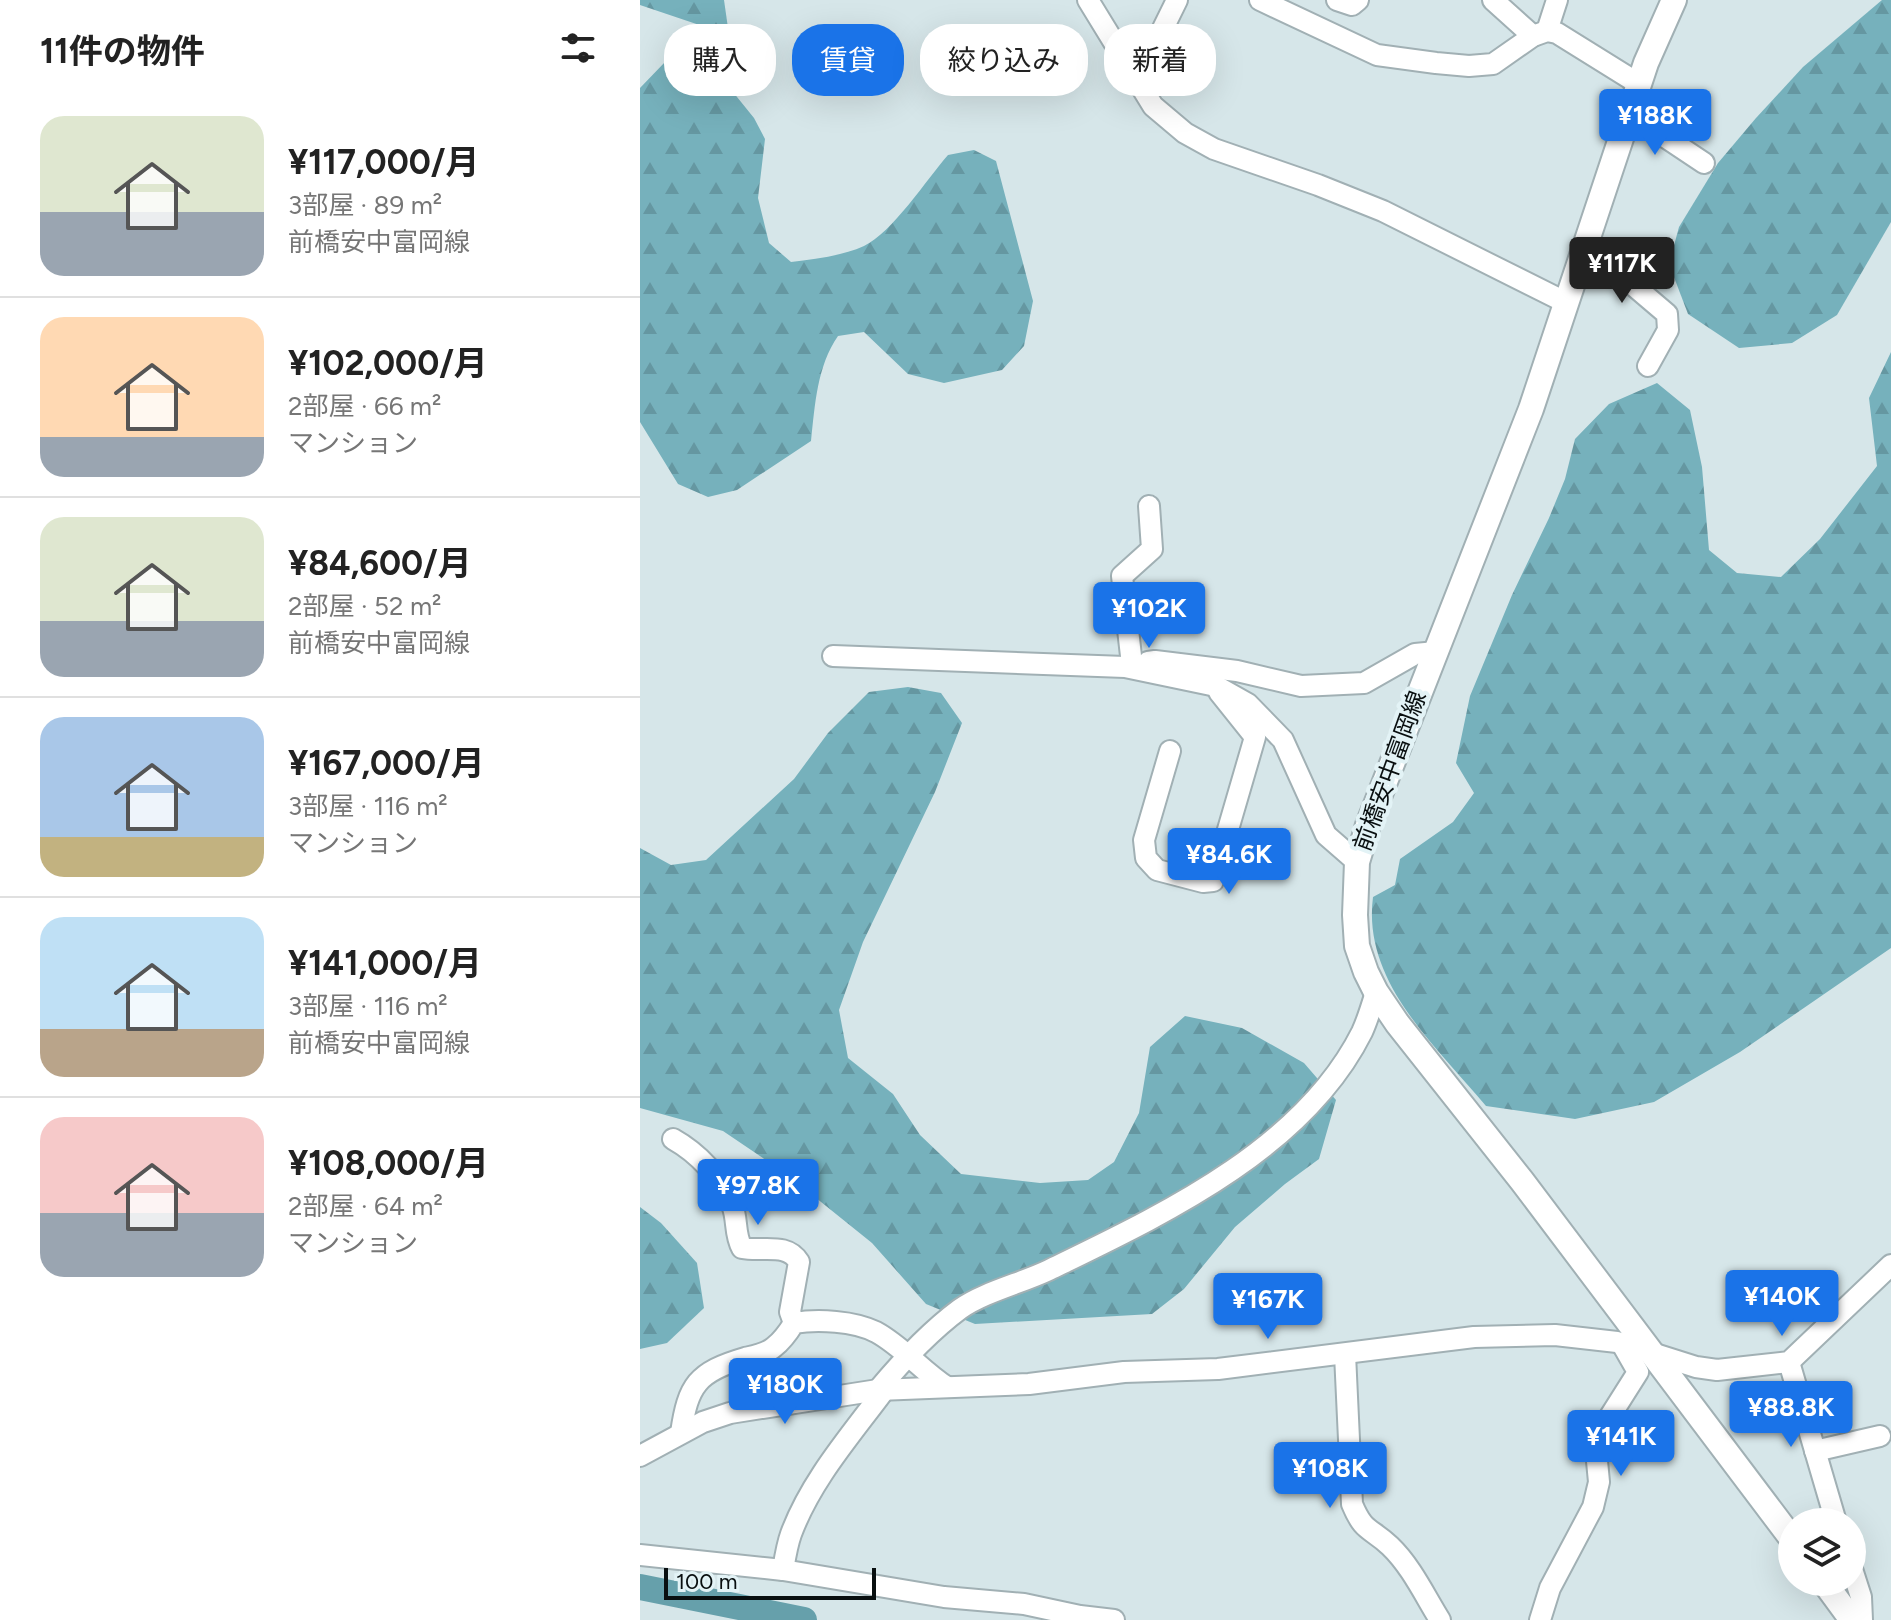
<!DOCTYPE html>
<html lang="ja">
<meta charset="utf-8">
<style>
body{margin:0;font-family:Figtree,"Noto Sans JP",sans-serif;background:#f2f2f2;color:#222;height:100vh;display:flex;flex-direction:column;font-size:30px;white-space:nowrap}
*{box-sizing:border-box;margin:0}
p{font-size:26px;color:#767676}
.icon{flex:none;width:44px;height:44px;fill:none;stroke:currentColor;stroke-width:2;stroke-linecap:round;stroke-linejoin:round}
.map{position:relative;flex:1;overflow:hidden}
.panel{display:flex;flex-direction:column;background:#fff;width:640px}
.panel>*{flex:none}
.hud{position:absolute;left:24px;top:24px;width:760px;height:72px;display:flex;gap:16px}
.buttons{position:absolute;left:1138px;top:1508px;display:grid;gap:16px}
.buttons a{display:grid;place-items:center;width:88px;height:88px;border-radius:50%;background:#fff;box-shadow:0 8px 32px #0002;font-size:40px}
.scale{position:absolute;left:24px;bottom:20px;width:212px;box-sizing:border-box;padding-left:8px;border:4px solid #090f10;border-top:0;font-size:22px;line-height:28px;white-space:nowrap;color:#090f10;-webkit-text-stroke:6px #e3f3f6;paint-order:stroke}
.price{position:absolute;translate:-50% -68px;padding:0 18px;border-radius:8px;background:#1a73e8;color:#fff;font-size:26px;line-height:52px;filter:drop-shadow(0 2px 4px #0008)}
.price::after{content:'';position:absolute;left:50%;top:48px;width:24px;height:18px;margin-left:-12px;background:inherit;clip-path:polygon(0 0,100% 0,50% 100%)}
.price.active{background:#222;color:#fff}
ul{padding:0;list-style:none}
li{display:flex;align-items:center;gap:24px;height:200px;padding:0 40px}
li+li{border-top:2px solid #e0e0e0}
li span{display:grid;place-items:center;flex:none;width:224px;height:160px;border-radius:24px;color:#555}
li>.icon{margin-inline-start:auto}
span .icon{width:96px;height:96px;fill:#fffc;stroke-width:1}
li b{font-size:34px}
h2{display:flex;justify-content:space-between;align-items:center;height:96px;padding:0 40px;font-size:34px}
.chip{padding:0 28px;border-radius:32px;background:#fff;box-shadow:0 8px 32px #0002;font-size:28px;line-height:72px}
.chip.active{background:#1a73e8;color:#fff}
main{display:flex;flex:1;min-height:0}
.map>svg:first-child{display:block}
</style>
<main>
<section class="panel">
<h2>11件の物件<svg class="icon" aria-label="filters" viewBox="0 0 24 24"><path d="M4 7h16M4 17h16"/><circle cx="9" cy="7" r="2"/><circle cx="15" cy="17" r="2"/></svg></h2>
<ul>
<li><span style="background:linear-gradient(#dfe7d0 60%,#9aa5b1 0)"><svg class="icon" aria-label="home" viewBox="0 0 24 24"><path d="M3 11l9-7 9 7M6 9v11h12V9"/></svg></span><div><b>¥117,000/月</b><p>3部屋 · 89 m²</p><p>前橋安中富岡線</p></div></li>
<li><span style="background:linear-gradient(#ffd9b3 75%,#9aa5b1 0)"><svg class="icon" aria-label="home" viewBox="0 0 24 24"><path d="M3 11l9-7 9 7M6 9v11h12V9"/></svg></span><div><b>¥102,000/月</b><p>2部屋 · 66 m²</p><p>マンション</p></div></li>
<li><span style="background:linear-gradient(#dfe7d0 65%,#9aa5b1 0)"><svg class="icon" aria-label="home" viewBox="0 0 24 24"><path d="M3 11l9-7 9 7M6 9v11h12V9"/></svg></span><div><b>¥84,600/月</b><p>2部屋 · 52 m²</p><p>前橋安中富岡線</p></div></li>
<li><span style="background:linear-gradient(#a9c7e8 75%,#c2b280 0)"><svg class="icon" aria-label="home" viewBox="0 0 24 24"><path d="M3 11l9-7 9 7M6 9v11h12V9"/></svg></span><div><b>¥167,000/月</b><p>3部屋 · 116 m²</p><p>マンション</p></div></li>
<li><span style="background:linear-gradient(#bfe0f5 70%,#b9a48a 0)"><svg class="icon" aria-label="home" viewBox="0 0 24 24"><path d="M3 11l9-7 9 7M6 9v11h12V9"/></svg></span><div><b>¥141,000/月</b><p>3部屋 · 116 m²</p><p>前橋安中富岡線</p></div></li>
<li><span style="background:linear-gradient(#f6c9c9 60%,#9aa5b1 0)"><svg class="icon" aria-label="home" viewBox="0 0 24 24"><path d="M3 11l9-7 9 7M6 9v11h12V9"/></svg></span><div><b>¥108,000/月</b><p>2部屋 · 64 m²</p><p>マンション</p></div></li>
</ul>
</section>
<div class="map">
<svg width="1251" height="1620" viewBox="0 0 1251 1620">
<defs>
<pattern id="forest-firs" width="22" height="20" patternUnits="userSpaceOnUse" patternTransform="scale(2)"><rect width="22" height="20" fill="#76b1bc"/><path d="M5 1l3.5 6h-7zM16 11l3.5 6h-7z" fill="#6597a1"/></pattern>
</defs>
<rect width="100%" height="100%" fill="#d6e6e9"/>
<!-- forest -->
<g fill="url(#forest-firs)">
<polygon points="0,0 84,0 89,35 0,5"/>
<polygon points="1242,0 1251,0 1251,222 1197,315 1152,343 1099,348 1048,314 1029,264 1039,227 1078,163 1116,118 1163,67"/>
<path d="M46 60 76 71 114 118 125 139 118 198 129 243 151 262C175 259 202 256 224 246 252 233 287 179 308 155L334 150 356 161 393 301 384 346 362 370 304 383 268 374 224 332 198 336C177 366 175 405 171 441L97 490 68 497 38 484 0 422V88L25 62Z"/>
<path d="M1251 352V948L1100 1052 1014 1102 935 1119 846 1106C796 1046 722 982 733 897L755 885 760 859 813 822 834 793 816 763 830 696 872 595 909 518 925 479 935 439 969 404 1017 383 1050 410 1062 467 1069 550 1097 573 1141 577 1180 539 1237 466 1229 398Z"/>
<polygon points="268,687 301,693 322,723 295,792 223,942 199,1010 208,1058 253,1094 280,1135 321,1174 400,1183 448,1180 474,1162 499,1113 510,1047 545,1016 602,1028 664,1063 696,1100 679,1159 645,1184 595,1227 544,1289 512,1314 335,1324 286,1304 232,1243 145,1173 83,1131 0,1108 0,848 31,865 66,860 154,779 188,733 229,692"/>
<polygon points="0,1207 21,1223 57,1263 64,1308 27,1343 0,1349"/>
</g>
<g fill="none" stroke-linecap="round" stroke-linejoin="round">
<!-- river -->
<polyline stroke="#66a0ab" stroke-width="26" points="0,1587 164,1620"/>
<defs>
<g id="minor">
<polyline points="448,0 513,106 545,133 574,149 678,185 743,211 927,303"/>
<polyline points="620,0 737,55 796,63 829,66 853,64 893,36 907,31 917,33 999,84"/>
<polyline points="697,0 712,5 718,0"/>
<polyline points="853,0 893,36"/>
<polyline points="907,31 917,0"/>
<polyline points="494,78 507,61 537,0"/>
<polyline points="989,113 1064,163"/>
<polyline points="946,245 1027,314 1028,330 1008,366"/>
<polyline points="193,656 485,667 576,686 608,704 643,740 686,835 717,862"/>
<polyline points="508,662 515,661 597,671 661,686 724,683 775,654 796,652"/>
<polyline points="492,665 482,576 512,549 509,506"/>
<polyline points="530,751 504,840 506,858 517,870 563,882 573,881 615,737 579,692"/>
<path d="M33 1139C58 1153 81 1177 92 1205 98 1219 94 1234 102 1248 123 1252 147 1242 159 1262L150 1312 154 1323"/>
<path d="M705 1354 712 1504C724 1533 730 1527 750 1546 771 1566 785 1596 800 1620"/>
<polyline points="1149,1362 1196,1522"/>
<path d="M238 1390C263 1360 289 1332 320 1309 344 1292 382 1283 409 1270 522 1215 663 1150 722 1032 728 1019 732 1005 736 992"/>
<path d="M41 1433C48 1385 57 1372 105 1358 114 1356 126 1354 134 1347 142 1341 149 1331 154 1323 178 1319 214 1321 236 1332 262 1346 282 1371 307 1387"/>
<polyline points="1175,1451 1240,1436"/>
<polyline points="0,1456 63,1422 90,1413 238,1390 389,1384 484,1372 578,1369 834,1337 915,1335 977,1342 1056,1367 1077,1370 1149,1362 1251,1265"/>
<polyline points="0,1555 143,1570 304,1597 384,1604 440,1616 474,1620"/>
<polyline points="1212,1569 1221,1597 1222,1620"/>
<path d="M143 1570C145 1558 147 1545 151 1534 171 1480 211 1435 245 1389"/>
<polyline points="900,1620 910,1588 953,1507 959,1482 955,1440 998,1372 982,1344"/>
</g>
<g id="major">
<polyline points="1034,0 1006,63 891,409 728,825 717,862 715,915 717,946 726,972 736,992 757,1023 882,1181 1152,1539"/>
<polyline points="1184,1582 1212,1620"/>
</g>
</defs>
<!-- minor casing -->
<use href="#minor" stroke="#a1b0b4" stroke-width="24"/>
<!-- major casing -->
<use href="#major" stroke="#a1b0b4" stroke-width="28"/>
<!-- minor -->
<use href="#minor" stroke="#fff" stroke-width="20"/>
<!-- major -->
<use href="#major" stroke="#fff" stroke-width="24"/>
</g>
<g text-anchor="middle" stroke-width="8" stroke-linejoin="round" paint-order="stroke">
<!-- street labels -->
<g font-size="24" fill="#090f10" stroke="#e3f3f6">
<text transform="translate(750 771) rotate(-70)" y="8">前橋安中富岡線</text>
</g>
</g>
</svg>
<div class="buttons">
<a><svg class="icon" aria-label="layers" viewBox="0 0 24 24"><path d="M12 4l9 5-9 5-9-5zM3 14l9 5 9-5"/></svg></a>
</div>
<div class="scale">100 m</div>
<b class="price" style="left:1015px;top:157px">¥188K</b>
<b class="price active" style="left:982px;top:305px">¥117K</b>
<b class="price" style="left:509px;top:650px">¥102K</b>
<b class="price" style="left:589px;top:896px">¥84.6K</b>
<b class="price" style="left:118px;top:1227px">¥97.8K</b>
<b class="price" style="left:1142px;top:1338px">¥140K</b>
<b class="price" style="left:628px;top:1341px">¥167K</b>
<b class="price" style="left:145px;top:1426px">¥180K</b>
<b class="price" style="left:1151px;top:1449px">¥88.8K</b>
<b class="price" style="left:981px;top:1478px">¥141K</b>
<b class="price" style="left:690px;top:1510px">¥108K</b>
<div class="hud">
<a class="chip">購入</a>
<a class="chip active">賃貸</a>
<a class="chip">絞り込み</a>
<a class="chip">新着</a>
</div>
</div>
</main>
